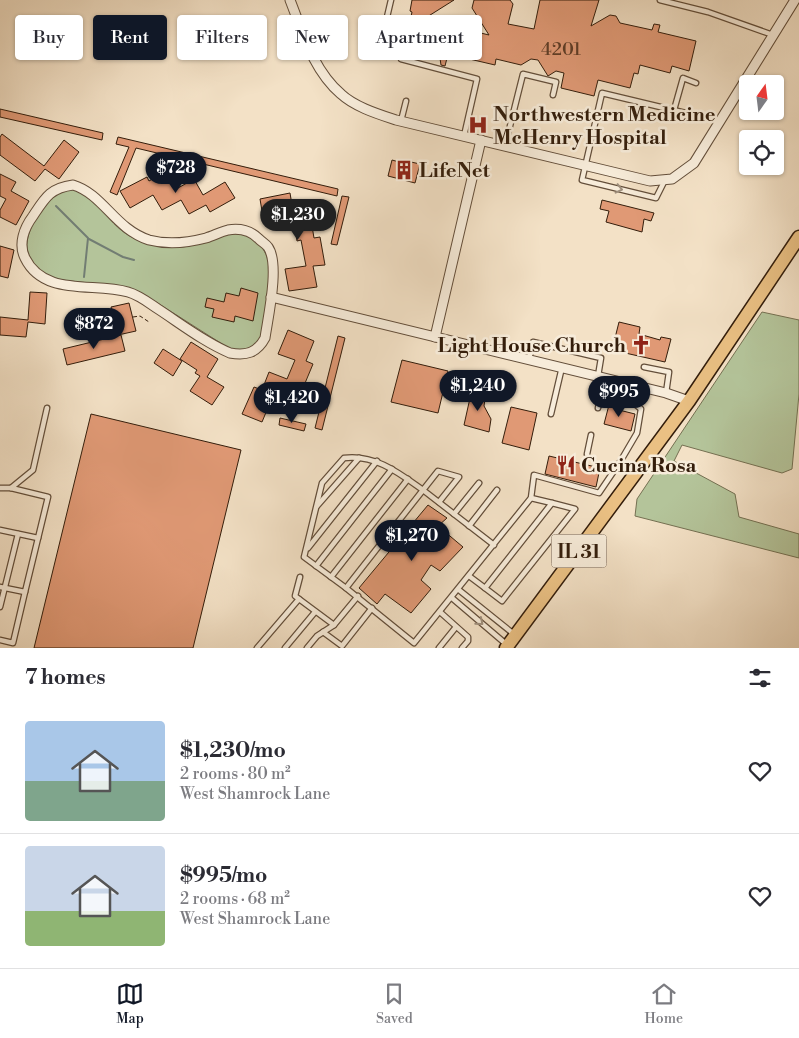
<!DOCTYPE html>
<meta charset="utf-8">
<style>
body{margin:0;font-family:"Libre Bodoni",serif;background:#f2f2f3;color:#2b2b33;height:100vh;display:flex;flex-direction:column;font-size:19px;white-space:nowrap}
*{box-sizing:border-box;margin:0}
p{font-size:16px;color:#7c7c81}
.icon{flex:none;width:28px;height:28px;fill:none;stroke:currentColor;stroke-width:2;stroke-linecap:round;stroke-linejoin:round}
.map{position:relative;height:648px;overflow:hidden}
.panel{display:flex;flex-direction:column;background:#fff;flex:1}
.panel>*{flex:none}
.banner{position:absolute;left:15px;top:15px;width:500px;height:45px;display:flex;gap:10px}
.needle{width:32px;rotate:14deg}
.controls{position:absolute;left:739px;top:75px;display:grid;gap:10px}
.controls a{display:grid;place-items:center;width:45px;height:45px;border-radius:5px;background:#fff;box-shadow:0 1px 4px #0004;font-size:25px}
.price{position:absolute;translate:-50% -42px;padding:0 11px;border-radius:18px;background:#111827;color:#fff;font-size:16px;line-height:32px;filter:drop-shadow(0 1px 2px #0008)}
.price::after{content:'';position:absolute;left:50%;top:30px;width:15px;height:11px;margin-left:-8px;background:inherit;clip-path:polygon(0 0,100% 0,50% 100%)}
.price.on{background:#222;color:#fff}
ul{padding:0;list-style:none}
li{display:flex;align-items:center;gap:15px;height:125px;padding:0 25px}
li+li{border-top:1px solid #e1e1e2}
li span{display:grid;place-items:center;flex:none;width:140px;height:100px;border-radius:5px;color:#555}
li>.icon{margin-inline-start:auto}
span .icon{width:60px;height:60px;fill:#fffc;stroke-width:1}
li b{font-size:21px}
h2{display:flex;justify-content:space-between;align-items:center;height:60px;padding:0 25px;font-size:21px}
.tag{padding:0 18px;border-radius:5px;background:#fff;box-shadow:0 1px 4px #0004;font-size:18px;line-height:45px}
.tag.on{background:#111827;color:#fff}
.dock{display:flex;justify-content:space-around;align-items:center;height:70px;border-top:1px solid #e1e1e2;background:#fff;font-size:14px;color:#7c7c81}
.dock a{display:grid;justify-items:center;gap:2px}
.dock .on{color:#111827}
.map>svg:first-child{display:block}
</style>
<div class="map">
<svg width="799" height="648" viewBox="0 0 799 648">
<rect width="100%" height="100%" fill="#f3e1c6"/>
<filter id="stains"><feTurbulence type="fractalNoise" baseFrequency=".004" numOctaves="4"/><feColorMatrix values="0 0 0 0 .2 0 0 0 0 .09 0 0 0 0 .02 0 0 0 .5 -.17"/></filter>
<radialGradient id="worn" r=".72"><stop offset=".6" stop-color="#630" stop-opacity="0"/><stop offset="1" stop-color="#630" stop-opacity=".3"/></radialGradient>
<!-- green -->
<g fill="#b4c49a" stroke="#747052">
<path d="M72 189C98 195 109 228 134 238 148 243 169 248 183 247 208 244 233 223 256 241 263 247 267 255 269 264 272 284 265 312 263 333 257 348 246 351 230 349L156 302 116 286 53 279C22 266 21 243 37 216 46 201 54 192 72 189Z"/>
<polygon points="762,312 799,320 799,394 792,469 782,473 682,445 674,461 735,494 739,517 799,534 799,558 635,516 637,499"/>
</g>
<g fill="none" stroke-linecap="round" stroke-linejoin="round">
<!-- stream -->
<g stroke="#727d73" stroke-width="2">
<polyline points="56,206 88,238 84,277"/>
<polyline points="89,239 123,257 134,260"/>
</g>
</g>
<!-- building -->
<g fill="#e09975" stroke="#331d0b">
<polygon points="412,0 454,0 427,17 437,28 445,32 446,28 452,29 452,26 489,35 472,8 474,0 510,0 513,4 508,24 534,29 540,0 599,0 591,26 610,15 616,16 620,23 652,30 654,24 660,25 658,32 696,41 689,71 672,66 670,73 640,65 638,74 634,73 630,88 598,80 594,96 561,88 564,73 556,71 548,76 538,60 531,59 521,65 496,59 495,65 448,54 445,66 441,65 439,52 419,47 408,30 412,12 410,11"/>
<polygon points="0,109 103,133 102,140 0,117"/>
<polygon points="2,134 44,166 64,140 79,152 59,179 45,169 35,181 0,155 0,137"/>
<polygon points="118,137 338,189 337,196 136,148 117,195 110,192 129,147 116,144"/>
<polygon points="392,160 410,165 411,162 420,164 415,183 388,176"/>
<polygon points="168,170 178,188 194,179 203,195 225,182 235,198 210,212 206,205 189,214 181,200 162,210 153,195 130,208 120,191 147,177 149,181"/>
<polygon points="0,174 16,182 11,191 29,201 16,225 0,217 0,210 6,199 0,196"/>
<polygon points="290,193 293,211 309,208 314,238 320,237 325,265 313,266 317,287 289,291 285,269 306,266 301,240 297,241 292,212 263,217 260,199"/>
<polygon points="342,196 349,197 337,245 331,244"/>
<polygon points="602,200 654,213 651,221 644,219 642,232 606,222 609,211 600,209"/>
<polygon points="0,246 14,250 8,278 0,276"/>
<polygon points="241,288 258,293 253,321 235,316 234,322 212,317 214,309 205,307 207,298 224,302 226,293 239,296"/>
<polygon points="30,292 47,293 45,324 28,322 26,337 0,335 0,317 28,320"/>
<polygon points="129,303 136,331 118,335 111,307"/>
<polygon points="619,322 640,327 639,334 660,340 661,337 671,339 665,362 612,350"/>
<polygon points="288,330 314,341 306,361 313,364 303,388 295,385 287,404 272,398 262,422 242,414 254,387 262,390 269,372 287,379 295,360 278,354"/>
<polygon points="121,335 125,351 67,365 63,349"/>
<polygon points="338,336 345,338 322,430 315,428"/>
<polygon points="191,342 218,359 207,377 224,387 212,405 190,391 200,376 195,373 197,370 180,359"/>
<polygon points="163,349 182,361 173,376 154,363"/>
<polygon points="402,360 448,371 438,413 391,402"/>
<polygon points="472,389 486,392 484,406 491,419 489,432 464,425"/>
<polygon points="610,401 616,403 615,409 635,414 631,431 604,424"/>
<polygon points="511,407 537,413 529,450 502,443"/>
<polygon points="91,414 241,450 193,648 34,648"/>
<polygon points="280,418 306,424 304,431 279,425"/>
<polygon points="549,456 600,468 596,487 545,474"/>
<polygon points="428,505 447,518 438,526 463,547 440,571 431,565 421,580 431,589 411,613 385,594 377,604 359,588"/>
</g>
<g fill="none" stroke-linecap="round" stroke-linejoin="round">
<defs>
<g id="service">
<polyline points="391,0 387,17 403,47 401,59 477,79 464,136"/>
<polyline points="660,0 708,12 773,35"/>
<polyline points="674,110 683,78 696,83"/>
<polyline points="401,121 406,101"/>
<polyline points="505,146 523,74 556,82 553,95"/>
<polyline points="665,180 656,198 582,180 602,93 719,121"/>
<polyline points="529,359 533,342 601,358 598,376"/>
<polyline points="644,367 669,372 666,393"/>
<polyline points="598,408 605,378"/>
<polyline points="551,414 562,367"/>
<polyline points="587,454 591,435"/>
<polyline points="0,488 11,488 48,497 25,592 0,587"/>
<polyline points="11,488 33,470 47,408"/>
<polyline points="317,506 359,458"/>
<polyline points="454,514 479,483"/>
<polyline points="469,526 497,490"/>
<polyline points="0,530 38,538"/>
<polyline points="494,545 423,490 346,588 414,643 531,498 534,475 599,493 620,462 637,433 641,409 635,404 601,394"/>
<polyline points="308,548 377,461"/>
<polyline points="316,566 392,469"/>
<polyline points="469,576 485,588 552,503 531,498"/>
<polyline points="331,577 408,479"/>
<path d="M346 588 304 557 322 483 344 458C375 454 399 473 423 490L438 471 459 477 439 502"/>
<polyline points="485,588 502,601 575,509 552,503"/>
<polyline points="459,590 515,635"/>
<polyline points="452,598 506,644"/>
<polyline points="299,599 295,596 300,577"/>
<polyline points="0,607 18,534"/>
<polyline points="440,612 468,637 468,641 462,648"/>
<polyline points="323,632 342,646 372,608"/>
<polyline points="0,640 13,643 25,592"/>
<polyline points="257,648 299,599 334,625"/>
<polyline points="285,648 315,612"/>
<polyline points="307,648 317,636 334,625 358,596"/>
<polyline points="439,648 456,627"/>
</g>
<g id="minor">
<path d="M290 0C303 33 313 70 341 94 355 107 378 114 396 120L650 181 672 179 694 163 795 0"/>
<path d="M73 185C103 194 115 229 149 240 168 245 187 243 206 238 213 236 220 232 228 230 240 228 251 231 259 239 262 242 266 244 268 247 280 264 268 317 265 338 257 353 246 356 230 353 204 342 181 324 158 309 149 303 139 295 128 292 94 282 44 297 25 258 18 244 24 228 33 216 45 198 50 188 73 185Z"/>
<polyline points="271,297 666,393 689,401"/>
<polyline points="435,337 481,140"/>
</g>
<polyline id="primary" points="506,648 689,401 799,237"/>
</defs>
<!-- service casing -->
<use href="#service" stroke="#634e3a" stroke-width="7"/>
<!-- minor casing -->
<use href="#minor" stroke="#634e3a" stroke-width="11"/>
<!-- primary casing -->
<use href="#primary" stroke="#331d0b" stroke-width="15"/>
<!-- path -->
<polyline stroke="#331d0b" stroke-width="1" stroke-dasharray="4 2.5" stroke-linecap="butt" points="133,317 140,316 149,322"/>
<!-- service -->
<use href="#service" stroke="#f7ecda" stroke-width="4.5"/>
<!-- minor -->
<use href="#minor" stroke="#f7ecda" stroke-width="9"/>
<!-- primary -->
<use href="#primary" stroke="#eac083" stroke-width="12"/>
</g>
<!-- one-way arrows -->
<defs><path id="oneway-chevron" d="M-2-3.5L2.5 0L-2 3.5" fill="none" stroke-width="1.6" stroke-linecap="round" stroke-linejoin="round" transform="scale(1.25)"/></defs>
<g stroke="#9f8f7d">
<use href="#oneway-chevron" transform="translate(619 189) rotate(13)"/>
<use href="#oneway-chevron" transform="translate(480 622) rotate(40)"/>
</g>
<!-- icons -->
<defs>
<symbol id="hospital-bare" viewBox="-9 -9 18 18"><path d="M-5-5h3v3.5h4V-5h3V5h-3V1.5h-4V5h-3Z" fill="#8f2418" stroke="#f7ecda" stroke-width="2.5" paint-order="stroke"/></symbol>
<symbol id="building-bare" viewBox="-9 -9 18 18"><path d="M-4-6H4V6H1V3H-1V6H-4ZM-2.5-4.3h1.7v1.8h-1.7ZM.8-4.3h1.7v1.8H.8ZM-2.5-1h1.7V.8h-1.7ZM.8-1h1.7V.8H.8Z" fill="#8f2418" stroke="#f7ecda" stroke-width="2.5" paint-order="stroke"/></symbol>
<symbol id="church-bare" viewBox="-9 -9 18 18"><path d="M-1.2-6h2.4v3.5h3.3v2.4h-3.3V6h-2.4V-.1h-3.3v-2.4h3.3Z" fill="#8f2418" stroke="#f7ecda" stroke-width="2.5" paint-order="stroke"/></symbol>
<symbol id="restaurant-bare" viewBox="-9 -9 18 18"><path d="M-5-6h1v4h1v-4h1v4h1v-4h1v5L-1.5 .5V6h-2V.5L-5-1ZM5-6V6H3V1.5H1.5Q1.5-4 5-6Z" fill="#8f2418" stroke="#f7ecda" stroke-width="2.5" paint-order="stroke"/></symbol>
</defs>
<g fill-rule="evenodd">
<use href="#hospital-bare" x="464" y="111" width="28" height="28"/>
<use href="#building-bare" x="390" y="156" width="28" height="28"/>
<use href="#church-bare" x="627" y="331" width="28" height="28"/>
<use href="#restaurant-bare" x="552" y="451" width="28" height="28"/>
</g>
<g text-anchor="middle" stroke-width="5" stroke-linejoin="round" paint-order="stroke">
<!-- number labels -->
<g font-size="18" fill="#5e3c26">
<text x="561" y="55">4201</text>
</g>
<!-- shield labels -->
<rect fill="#f7ecda" stroke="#6e5b49" stroke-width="1" x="551.5" y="534.5" width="55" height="33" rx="4"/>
<g font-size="19" font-weight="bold" fill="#331d0b">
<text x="579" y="558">IL 31</text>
</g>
<!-- poi labels -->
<g font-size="20" font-weight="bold" fill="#331d0b" stroke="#f7ecda" text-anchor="start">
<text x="493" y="121">Northwestern Medicine<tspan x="493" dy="23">McHenry Hospital</tspan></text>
<text x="419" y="177">LifeNet</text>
<text x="626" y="352" text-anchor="end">Light House Church</text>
<text x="581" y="472">Cucina Rosa</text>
</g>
</g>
<rect width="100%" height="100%" filter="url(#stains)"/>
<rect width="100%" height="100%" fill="url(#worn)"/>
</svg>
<div class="controls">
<a><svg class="needle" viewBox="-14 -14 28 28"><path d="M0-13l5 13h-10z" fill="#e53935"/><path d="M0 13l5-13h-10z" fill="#7c7c81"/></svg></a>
<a><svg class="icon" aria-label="locate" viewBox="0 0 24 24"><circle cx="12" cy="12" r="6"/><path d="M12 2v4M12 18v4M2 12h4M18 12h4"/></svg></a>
</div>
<b class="price" style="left:176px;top:194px">$728</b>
<b class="price on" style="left:298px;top:241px">$1,230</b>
<b class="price" style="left:94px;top:350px">$872</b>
<b class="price" style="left:478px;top:412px">$1,240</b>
<b class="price" style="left:619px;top:418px">$995</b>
<b class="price" style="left:292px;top:424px">$1,420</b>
<b class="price" style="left:412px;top:562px">$1,270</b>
<div class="banner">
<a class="tag">Buy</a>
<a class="tag on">Rent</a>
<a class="tag">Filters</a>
<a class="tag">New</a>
<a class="tag">Apartment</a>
</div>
</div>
<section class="panel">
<h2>7 homes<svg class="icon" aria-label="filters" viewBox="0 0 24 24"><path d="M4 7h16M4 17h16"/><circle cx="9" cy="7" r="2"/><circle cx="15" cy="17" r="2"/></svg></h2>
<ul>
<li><span style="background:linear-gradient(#a9c7e8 60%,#7fa58c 0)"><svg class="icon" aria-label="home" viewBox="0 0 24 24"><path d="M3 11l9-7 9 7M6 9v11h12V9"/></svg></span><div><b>$1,230/mo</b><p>2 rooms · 80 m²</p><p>West Shamrock Lane</p></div><svg class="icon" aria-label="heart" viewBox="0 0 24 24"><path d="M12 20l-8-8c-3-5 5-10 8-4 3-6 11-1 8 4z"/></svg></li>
<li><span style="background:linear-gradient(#c9d6e8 65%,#8fb573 0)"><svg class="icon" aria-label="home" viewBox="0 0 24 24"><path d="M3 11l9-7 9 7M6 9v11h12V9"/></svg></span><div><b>$995/mo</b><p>2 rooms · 68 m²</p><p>West Shamrock Lane</p></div><svg class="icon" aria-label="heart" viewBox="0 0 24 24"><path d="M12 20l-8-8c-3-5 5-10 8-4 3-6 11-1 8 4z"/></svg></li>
</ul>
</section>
<nav class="dock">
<a class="on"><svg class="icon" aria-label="map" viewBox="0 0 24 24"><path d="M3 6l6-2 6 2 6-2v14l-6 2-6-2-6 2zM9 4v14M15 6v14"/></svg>Map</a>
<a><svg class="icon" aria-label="saved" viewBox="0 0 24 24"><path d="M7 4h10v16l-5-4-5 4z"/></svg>Saved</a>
<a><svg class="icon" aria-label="home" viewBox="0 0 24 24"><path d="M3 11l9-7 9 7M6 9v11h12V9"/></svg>Home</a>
</nav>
